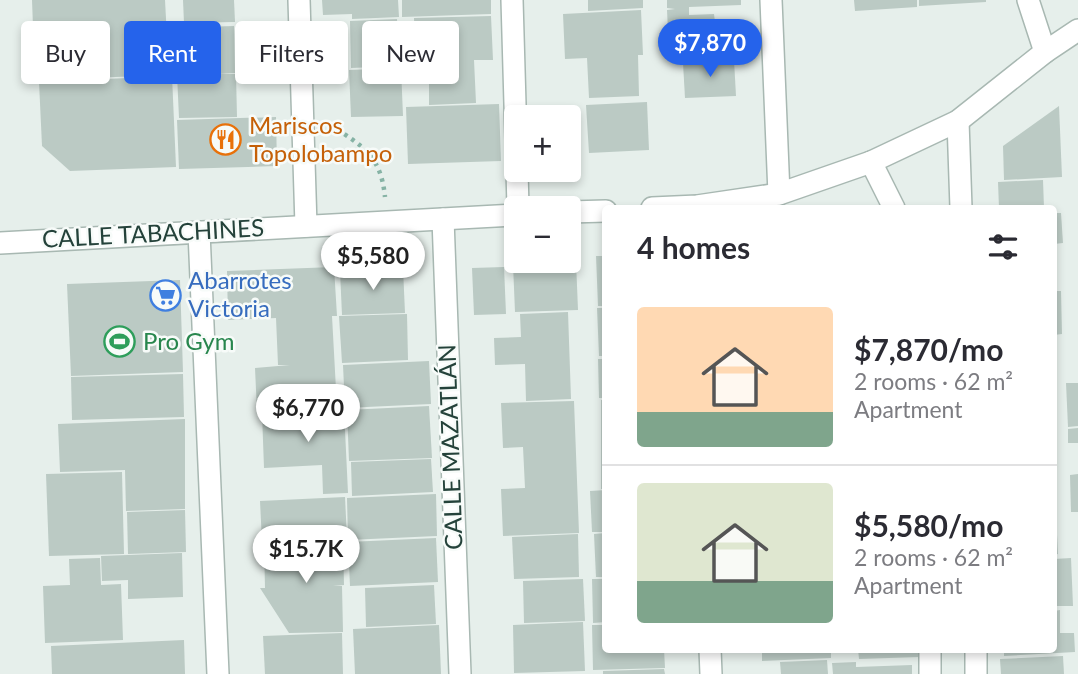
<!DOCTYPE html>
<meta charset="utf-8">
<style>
body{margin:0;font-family:Lato,sans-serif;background:#f2f2f3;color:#2b2b33;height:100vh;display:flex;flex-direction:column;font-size:26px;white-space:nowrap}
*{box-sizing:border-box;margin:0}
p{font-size:23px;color:#7c7c81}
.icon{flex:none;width:38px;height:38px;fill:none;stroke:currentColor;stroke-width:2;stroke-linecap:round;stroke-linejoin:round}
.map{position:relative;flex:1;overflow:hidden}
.side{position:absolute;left:602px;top:205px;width:455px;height:448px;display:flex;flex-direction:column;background:#fff;border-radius:7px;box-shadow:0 4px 10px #0003}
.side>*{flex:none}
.banner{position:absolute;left:21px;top:21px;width:476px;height:63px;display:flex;gap:14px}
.buttons{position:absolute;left:504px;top:105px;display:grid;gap:14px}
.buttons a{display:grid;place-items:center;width:77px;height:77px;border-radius:7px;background:#fff;box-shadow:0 4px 10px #0003;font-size:35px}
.price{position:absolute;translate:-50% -60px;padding:0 16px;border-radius:24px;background:#fff;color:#222;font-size:23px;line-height:46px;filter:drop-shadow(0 2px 4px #0008)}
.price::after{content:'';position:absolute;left:50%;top:42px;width:21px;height:16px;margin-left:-10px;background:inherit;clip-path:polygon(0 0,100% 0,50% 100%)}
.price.selected{background:#2563eb;color:#fff}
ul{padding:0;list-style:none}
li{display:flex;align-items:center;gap:21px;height:175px;padding:0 35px}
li+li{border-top:2px solid #e1e1e2}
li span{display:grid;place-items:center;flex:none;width:196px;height:140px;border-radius:7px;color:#555}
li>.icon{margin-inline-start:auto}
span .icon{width:84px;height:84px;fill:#fffc;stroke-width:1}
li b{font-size:30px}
h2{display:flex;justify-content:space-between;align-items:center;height:84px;padding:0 35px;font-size:30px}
.pill{padding:0 24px;border-radius:7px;background:#fff;box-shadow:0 4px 10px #0003;font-size:24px;line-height:63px}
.pill.selected{background:#2563eb;color:#fff}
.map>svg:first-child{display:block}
</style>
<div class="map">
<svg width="1078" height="674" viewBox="0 0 1078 674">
<rect width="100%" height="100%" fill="#e6efeb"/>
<!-- building -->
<g fill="#bbcac4">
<polygon points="32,0 165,0 169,75 35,80"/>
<polygon points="183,0 234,0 235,22 184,23"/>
<polygon points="322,0 398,0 399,17 352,19 352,14 323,15"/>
<polygon points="402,0 491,0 491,14 402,17"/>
<polygon points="588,0 643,0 643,8 588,11"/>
<polygon points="667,0 741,0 741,5 689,7 689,15 714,14 715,22 741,21 743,48 669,52 667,10 675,9 667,8"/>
<polygon points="854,0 917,0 917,7 855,11"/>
<polygon points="919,0 986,0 986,2 919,6"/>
<polygon points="641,10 643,55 638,55 639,96 589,98 587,58 565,59 563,14"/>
<polygon points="491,16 493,60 474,60 476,103 429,105 429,48 415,49 414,18"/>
<polygon points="397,19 399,66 351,68 350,21"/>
<polygon points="234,26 235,73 218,74 236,74 237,117 179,118 177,74 170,74 169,28"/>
<polygon points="734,60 736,96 685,98 683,63"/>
<polygon points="401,68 403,116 351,117 349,70"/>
<polygon points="172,76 176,167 70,171 42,146 39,82"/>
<polygon points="647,102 649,150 589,153 586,105"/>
<polygon points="499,104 501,161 408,164 406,107"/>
<polygon points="1059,106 1062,177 1004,180 1003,146"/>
<polygon points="276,117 277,166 179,169 177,120"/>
<polygon points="1043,180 1044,208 999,208 998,182"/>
<polygon points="1054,213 1061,213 1063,243 1054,244"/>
<polygon points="596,256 606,256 606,306 598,306"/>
<polygon points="576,261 578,310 515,312 513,264"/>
<polygon points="334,267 337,316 332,316 337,408 257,412 255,368 290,365 278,365 276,318 228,320 227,271"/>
<polygon points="504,267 506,314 474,315 472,268"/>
<polygon points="403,268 405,313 342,315 340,271"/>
<polygon points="180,280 183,372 71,376 67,284"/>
<polygon points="1054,291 1061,291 1062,334 1054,335"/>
<polygon points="597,308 606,308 606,356 599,356"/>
<polygon points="568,312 571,399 526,401 525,364 495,365 494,338 521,337 520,314"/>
<polygon points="407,314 408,360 342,363 339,316"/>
<polygon points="598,359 606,359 606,398 599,398"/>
<polygon points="429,361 431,404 345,408 343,365"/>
<polygon points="183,374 184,417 72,420 71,377"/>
<polygon points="1066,383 1078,383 1078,426 1068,427"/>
<rect x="601" y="400" width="5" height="89"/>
<polygon points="574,401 579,533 503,536 501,489 525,488 523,447 503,448 501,403"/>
<polygon points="429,406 432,458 349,461 347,410"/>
<polygon points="344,409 348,493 323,494 322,465 264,468 262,413"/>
<polygon points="185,419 185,509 126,511 125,470 60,472 58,424"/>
<polygon points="1078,428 1078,443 1068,443 1068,429"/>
<polygon points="431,459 433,492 352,496 351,462"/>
<polygon points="122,472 124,554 49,556 46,474"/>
<polygon points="1078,474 1078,512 1071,512 1070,475"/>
<polygon points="606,490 606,532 592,532 590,491"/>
<polygon points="436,494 437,536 348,540 347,498"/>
<polygon points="345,497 347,538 262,542 260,501"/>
<polygon points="185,510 186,552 128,554 127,512"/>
<polygon points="1054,515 1056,515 1058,554 1054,555"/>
<polygon points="606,533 606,577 596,577 594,534"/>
<polygon points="578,534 579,577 514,579 512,537"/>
<polygon points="436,538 438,582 350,586 348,542"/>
<polygon points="343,541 344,585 333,586 342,586 343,632 289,633 260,588 265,588 264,543"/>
<polygon points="182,553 183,597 128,599 128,580 102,581 101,556"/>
<polygon points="100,558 101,585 121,584 123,640 45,643 43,586 70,585 69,559"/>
<polygon points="1071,558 1073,606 1054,606 1054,559"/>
<polygon points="583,579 585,621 524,623 523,581"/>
<polygon points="592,579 606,579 606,622 593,623"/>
<polygon points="434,585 436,624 366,627 365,588"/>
<polygon points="1060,610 1060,633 1074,633 1075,652 1004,656 1004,649 1054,649 1054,611"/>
<polygon points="583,622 585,671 514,673 513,625"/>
<polygon points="439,625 441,674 355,674 353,629"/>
<polygon points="592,625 606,625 606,649 664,649 665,668 593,670"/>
<polygon points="342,633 343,674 265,674 263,636"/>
<polygon points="184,640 185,674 52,674 51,646"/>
<polygon points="762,649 831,649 831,658 762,661"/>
<polygon points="858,649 919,649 919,657 859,659"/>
<polygon points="1063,656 1064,674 1001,674 1000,659"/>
<polygon points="827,660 828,674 781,674 780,662"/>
<polygon points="856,662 856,667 912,665 912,674 833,674 832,663"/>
<polygon points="664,669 665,674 603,674 603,671"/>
</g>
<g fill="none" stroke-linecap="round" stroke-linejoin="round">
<defs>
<g id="minor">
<polyline points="299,0 306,226"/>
<polyline points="512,0 516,139"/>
<polyline points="771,0 779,194"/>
<polyline points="1028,0 1045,52"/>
<polyline points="958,121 961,208"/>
<polyline points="871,162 894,208"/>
<polyline points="517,170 518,208"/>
<polyline points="652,208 697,206 779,194 871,162 958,121 1045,52 1078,30"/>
<polyline points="569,212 606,211"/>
<polyline points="443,219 460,674"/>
<polyline points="199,232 218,674"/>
<polyline points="0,243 516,215"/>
<polyline points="710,649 711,674"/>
<polyline points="930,649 930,674"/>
<polyline points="976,649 976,674"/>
</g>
</defs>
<!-- minor casing -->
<use href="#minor" stroke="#a8b8b2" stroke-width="24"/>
<!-- path -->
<path stroke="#86b3a5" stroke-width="4.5" stroke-dasharray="3.5 5" stroke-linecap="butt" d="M330 125C363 146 381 156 385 197"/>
<!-- minor -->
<use href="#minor" stroke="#fff" stroke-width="21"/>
</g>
<!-- icons -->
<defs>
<symbol id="restaurant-ring" viewBox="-11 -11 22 22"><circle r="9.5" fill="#f7fbf9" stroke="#e8710a" stroke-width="1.5"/><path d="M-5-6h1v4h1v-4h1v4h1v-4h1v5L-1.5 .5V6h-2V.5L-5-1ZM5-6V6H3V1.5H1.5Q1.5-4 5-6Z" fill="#e8710a"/></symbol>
<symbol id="supermarket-ring" viewBox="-11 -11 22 22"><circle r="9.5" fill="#f7fbf9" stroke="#3f7fe0" stroke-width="1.5"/><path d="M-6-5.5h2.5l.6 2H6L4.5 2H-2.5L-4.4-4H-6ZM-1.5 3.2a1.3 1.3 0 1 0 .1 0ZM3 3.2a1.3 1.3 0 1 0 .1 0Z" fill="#3f7fe0"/></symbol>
<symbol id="stadium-ring" viewBox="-11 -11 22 22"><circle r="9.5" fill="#f7fbf9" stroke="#2e9e5b" stroke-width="1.5"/><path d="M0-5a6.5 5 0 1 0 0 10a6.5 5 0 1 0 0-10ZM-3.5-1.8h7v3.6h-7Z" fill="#2e9e5b"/></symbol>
</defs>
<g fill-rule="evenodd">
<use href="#restaurant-ring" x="208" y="122" width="35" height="35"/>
<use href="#supermarket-ring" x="148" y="278" width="35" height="35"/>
<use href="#stadium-ring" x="102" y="324" width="35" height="35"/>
</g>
<g text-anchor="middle" stroke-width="5" stroke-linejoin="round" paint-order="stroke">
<!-- food labels -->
<g font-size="24" fill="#c56008" stroke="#f7fbf9" text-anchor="start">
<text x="249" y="134">Mariscos<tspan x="249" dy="28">Topolobampo</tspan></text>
</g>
<!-- street labels -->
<g font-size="24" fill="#24423a" stroke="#f7fbf9">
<text transform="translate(153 234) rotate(-3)" y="8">CALLE TABACHINES</text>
<text transform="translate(451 447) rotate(-92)" y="8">CALLE MAZATLÁN</text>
</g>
<!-- shop labels -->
<g font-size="24" fill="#366cbe" stroke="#f7fbf9" text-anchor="start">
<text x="188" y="289">Abarrotes<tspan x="188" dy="28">Victoria</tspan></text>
</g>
<!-- leisure labels -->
<g font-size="24" fill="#27864d" stroke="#f7fbf9" text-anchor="start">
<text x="143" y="350">Pro Gym</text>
</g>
</g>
</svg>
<div class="buttons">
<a>+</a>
<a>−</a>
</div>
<b class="price selected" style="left:710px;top:79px">$7,870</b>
<b class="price" style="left:373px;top:292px">$5,580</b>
<b class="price" style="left:308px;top:444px">$6,770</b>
<b class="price" style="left:306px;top:585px">$15.7K</b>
<div class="banner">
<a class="pill">Buy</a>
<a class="pill selected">Rent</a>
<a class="pill">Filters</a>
<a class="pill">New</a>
</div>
<section class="side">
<h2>4 homes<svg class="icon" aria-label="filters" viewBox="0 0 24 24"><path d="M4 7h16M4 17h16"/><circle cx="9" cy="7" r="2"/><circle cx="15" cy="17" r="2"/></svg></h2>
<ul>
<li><span style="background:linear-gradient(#ffd9b3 75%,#7fa58c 0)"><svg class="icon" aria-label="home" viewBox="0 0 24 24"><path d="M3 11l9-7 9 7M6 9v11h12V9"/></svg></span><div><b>$7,870/mo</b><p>2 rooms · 62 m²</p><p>Apartment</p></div></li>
<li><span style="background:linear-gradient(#dfe7d0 70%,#7fa58c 0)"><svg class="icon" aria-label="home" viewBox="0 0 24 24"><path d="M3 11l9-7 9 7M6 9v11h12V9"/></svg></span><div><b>$5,580/mo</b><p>2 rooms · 62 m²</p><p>Apartment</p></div></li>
</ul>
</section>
</div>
